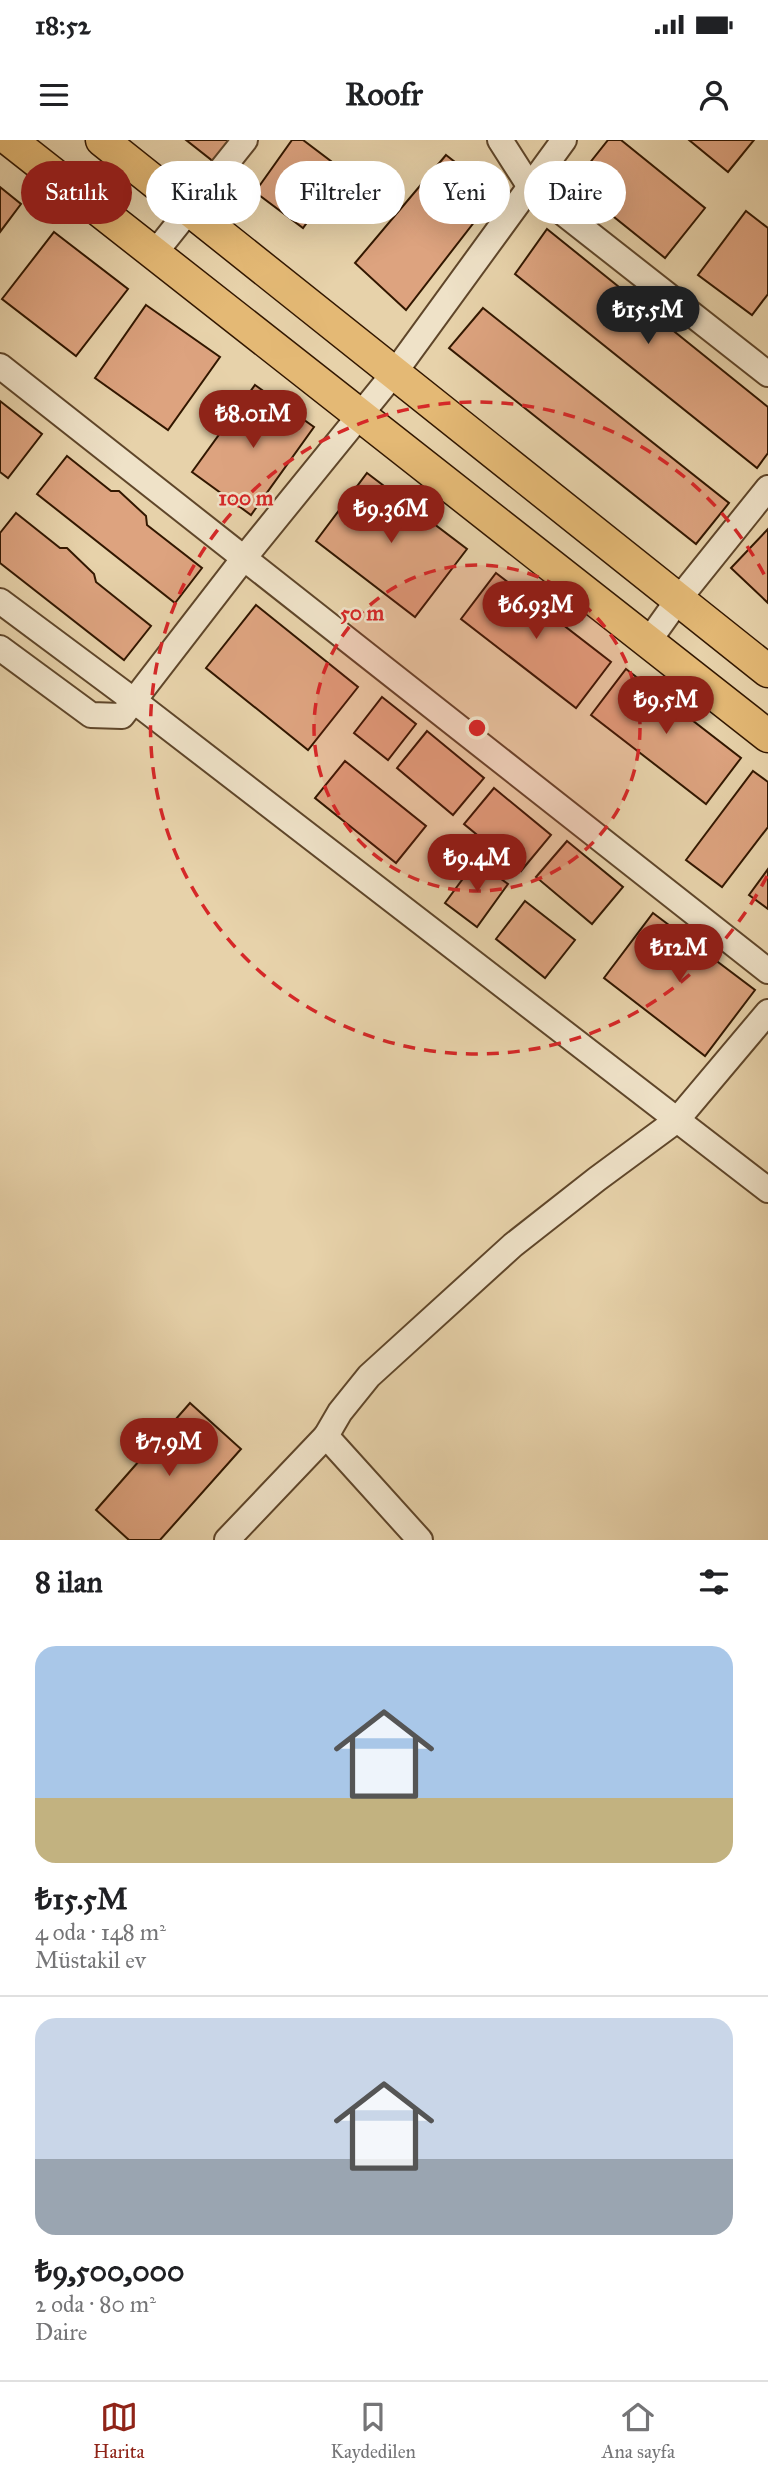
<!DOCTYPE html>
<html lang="tr">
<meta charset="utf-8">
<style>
body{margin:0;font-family:"IM FELL Great Primer",serif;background:#f6f6f6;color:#202124;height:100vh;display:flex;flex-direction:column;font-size:26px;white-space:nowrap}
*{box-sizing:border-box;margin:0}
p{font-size:23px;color:#757577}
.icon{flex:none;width:38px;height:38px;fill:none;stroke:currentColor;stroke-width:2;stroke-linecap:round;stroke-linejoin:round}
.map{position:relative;height:1400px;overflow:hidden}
.details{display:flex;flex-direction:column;background:#fff;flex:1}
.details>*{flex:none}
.banner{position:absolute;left:21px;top:21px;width:726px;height:63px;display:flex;gap:14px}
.price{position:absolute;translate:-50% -60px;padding:0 16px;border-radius:24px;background:#8f2418;color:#fff;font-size:23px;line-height:46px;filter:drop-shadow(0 2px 4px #0008)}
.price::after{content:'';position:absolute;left:50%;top:42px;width:21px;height:16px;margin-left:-10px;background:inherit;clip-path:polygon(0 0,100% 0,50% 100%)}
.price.on{background:#222;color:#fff}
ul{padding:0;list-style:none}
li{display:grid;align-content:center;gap:14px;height:371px;padding:0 35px}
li+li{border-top:2px solid #e0e0e0}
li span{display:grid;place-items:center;height:217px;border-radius:21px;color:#555}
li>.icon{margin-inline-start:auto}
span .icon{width:126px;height:126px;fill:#fffc;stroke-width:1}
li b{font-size:30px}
h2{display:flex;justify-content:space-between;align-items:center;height:84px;padding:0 35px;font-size:30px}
.chip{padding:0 24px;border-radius:32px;background:#fff;box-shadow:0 7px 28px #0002;font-size:24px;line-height:63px}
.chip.on{background:#8f2418;color:#fff}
.status{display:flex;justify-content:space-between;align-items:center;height:49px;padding:0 35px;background:#fff;direction:ltr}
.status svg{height:19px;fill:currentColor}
header{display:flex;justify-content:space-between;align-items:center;height:91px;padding:0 35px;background:#fff;font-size:32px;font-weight:700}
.tabs{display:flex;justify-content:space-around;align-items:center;height:98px;border-top:2px solid #e0e0e0;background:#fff;font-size:19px;color:#757577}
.tabs a{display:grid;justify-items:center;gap:4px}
.tabs .on{color:#8f2418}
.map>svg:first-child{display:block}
</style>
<div class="status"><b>18:52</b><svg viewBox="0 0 49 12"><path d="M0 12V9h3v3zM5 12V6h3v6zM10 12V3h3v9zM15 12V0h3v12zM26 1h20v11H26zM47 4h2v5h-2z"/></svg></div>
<header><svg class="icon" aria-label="menu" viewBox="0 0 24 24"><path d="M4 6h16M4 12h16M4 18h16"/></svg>Roofr<svg class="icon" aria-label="person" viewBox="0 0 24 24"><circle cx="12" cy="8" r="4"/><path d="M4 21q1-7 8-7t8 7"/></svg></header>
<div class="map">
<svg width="768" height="1400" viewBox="0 0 768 1400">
<rect width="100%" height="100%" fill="#e7d2aa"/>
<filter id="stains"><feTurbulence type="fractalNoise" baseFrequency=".00286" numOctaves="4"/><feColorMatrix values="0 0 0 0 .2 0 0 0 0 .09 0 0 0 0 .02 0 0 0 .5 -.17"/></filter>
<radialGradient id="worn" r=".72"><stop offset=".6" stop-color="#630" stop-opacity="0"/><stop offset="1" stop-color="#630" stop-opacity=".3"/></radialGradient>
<!-- building -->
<g fill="#dda37f" stroke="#321700" stroke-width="2">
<polygon points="186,0 231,0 214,22"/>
<polygon points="292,0 303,0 344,31 303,88 255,52"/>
<polygon points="608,0 621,0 705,68 665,118 573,44"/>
<polygon points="689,0 754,0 728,32"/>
<polygon points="446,15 496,54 406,170 355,123"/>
<polygon points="0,47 21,64 0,92"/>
<polygon points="746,71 768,88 768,154 752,175 698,135"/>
<polygon points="547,89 768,267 768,313 757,328 515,134"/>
<polygon points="54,92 128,149 76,216 2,159"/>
<polygon points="146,165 220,217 168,290 95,238"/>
<polygon points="483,168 729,363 696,404 449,208"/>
<polygon points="255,245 314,287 251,375 192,332"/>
<polygon points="0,261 42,294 8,338 0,332"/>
<polygon points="67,316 111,351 119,351 146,376 147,385 202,428 175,463 37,354"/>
<polygon points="367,333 467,409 415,477 316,401"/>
<polygon points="16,373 60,408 67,408 94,434 96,442 151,486 124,520 0,423 0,393"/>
<polygon points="768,389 768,463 731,428"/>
<polygon points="496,433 611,522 576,568 461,479"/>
<polygon points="256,465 358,547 308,610 206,528"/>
<polygon points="626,529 741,618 706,664 591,575"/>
<polygon points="382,557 416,584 388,620 354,593"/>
<polygon points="427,591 484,638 453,675 397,628"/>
<polygon points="345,621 426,686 396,723 315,658"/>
<polygon points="753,631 768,642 768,687 722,747 686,720"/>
<polygon points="494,648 551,695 521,731 464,684"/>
<polygon points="567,701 623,747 592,784 536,737"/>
<polygon points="476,721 508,744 477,787 445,763"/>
<polygon points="768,729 768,769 749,755"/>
<polygon points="525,761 575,800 545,838 496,799"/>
<polygon points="653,773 755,850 705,916 604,838"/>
<polygon points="190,1263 241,1309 160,1400 129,1400 96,1370"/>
</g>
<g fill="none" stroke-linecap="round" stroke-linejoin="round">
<defs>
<g id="minor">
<polyline points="500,0 530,47 768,234"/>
<polyline points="154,114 245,0"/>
<polyline points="0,226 768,831"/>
<polyline points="0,461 133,560 768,1050"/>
<polyline points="648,502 678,460 768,348"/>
<polyline points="0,508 91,575 122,576 244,418 395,232 564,0"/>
<polyline points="326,1296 420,1400"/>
<polyline points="227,1400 326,1296 340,1272 369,1236 513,1105 597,1039 677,980 768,872"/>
</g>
<g id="major">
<polyline points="10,0 768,596"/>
<polyline points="102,0 768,531"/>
</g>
</defs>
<!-- minor casing -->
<use href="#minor" stroke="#5f462a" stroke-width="28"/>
<!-- major casing -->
<use href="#major" stroke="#321700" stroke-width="35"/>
<!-- minor -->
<use href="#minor" stroke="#efe2c8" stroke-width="24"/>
<!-- major -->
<use href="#major" stroke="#e4b975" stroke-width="32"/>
</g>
<!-- distance rings -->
<circle cx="477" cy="588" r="163" fill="#d62828" fill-opacity=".12"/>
<g fill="none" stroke="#d62828" stroke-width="3.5" stroke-dasharray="12 9">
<circle cx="477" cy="588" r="163"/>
<path d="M767 736A326 326 0 1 1 767 440"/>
</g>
<circle cx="477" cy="588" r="10" fill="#d62828" stroke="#efe2c8" stroke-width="3.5"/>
<g font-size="21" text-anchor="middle" font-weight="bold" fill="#d62828" stroke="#efe2c8" stroke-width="5" stroke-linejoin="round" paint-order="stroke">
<text x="246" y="365">100 m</text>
<text x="362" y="480">50 m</text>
</g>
<rect width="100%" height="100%" filter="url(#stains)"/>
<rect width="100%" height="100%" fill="url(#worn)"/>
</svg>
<b class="price on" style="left:648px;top:206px">₺15.5M</b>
<b class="price" style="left:253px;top:310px">₺8.01M</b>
<b class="price" style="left:391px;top:405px">₺9.36M</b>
<b class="price" style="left:536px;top:501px">₺6.93M</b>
<b class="price" style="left:666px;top:596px">₺9.5M</b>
<b class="price" style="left:477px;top:754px">₺9.4M</b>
<b class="price" style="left:679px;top:844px">₺12M</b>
<b class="price" style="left:169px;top:1338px">₺7.9M</b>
<div class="banner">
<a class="chip on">Satılık</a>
<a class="chip">Kiralık</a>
<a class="chip">Filtreler</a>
<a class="chip">Yeni</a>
<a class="chip">Daire</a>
</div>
</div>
<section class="details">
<h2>8 ilan<svg class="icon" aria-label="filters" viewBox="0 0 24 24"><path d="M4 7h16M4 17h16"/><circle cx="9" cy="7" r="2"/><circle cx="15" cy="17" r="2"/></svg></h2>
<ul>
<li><span style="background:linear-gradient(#a9c7e8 70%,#c2b280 0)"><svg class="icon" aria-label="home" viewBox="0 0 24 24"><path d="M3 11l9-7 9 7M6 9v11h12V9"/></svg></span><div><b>₺15.5M</b><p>4 oda · 148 m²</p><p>Müstakil ev</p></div></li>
<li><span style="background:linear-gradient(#c9d6e8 65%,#9aa5b1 0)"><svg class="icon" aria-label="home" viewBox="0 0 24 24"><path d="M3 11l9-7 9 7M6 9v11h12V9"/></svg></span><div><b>₺9,500,000</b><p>2 oda · 80 m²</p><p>Daire</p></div></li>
</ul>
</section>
<nav class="tabs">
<a class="on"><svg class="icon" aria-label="map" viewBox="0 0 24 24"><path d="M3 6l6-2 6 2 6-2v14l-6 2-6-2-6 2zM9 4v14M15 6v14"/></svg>Harita</a>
<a><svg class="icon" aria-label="saved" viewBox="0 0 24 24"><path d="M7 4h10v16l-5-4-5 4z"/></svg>Kaydedilen</a>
<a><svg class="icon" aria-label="home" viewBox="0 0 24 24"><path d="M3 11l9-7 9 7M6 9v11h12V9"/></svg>Ana sayfa</a>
</nav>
